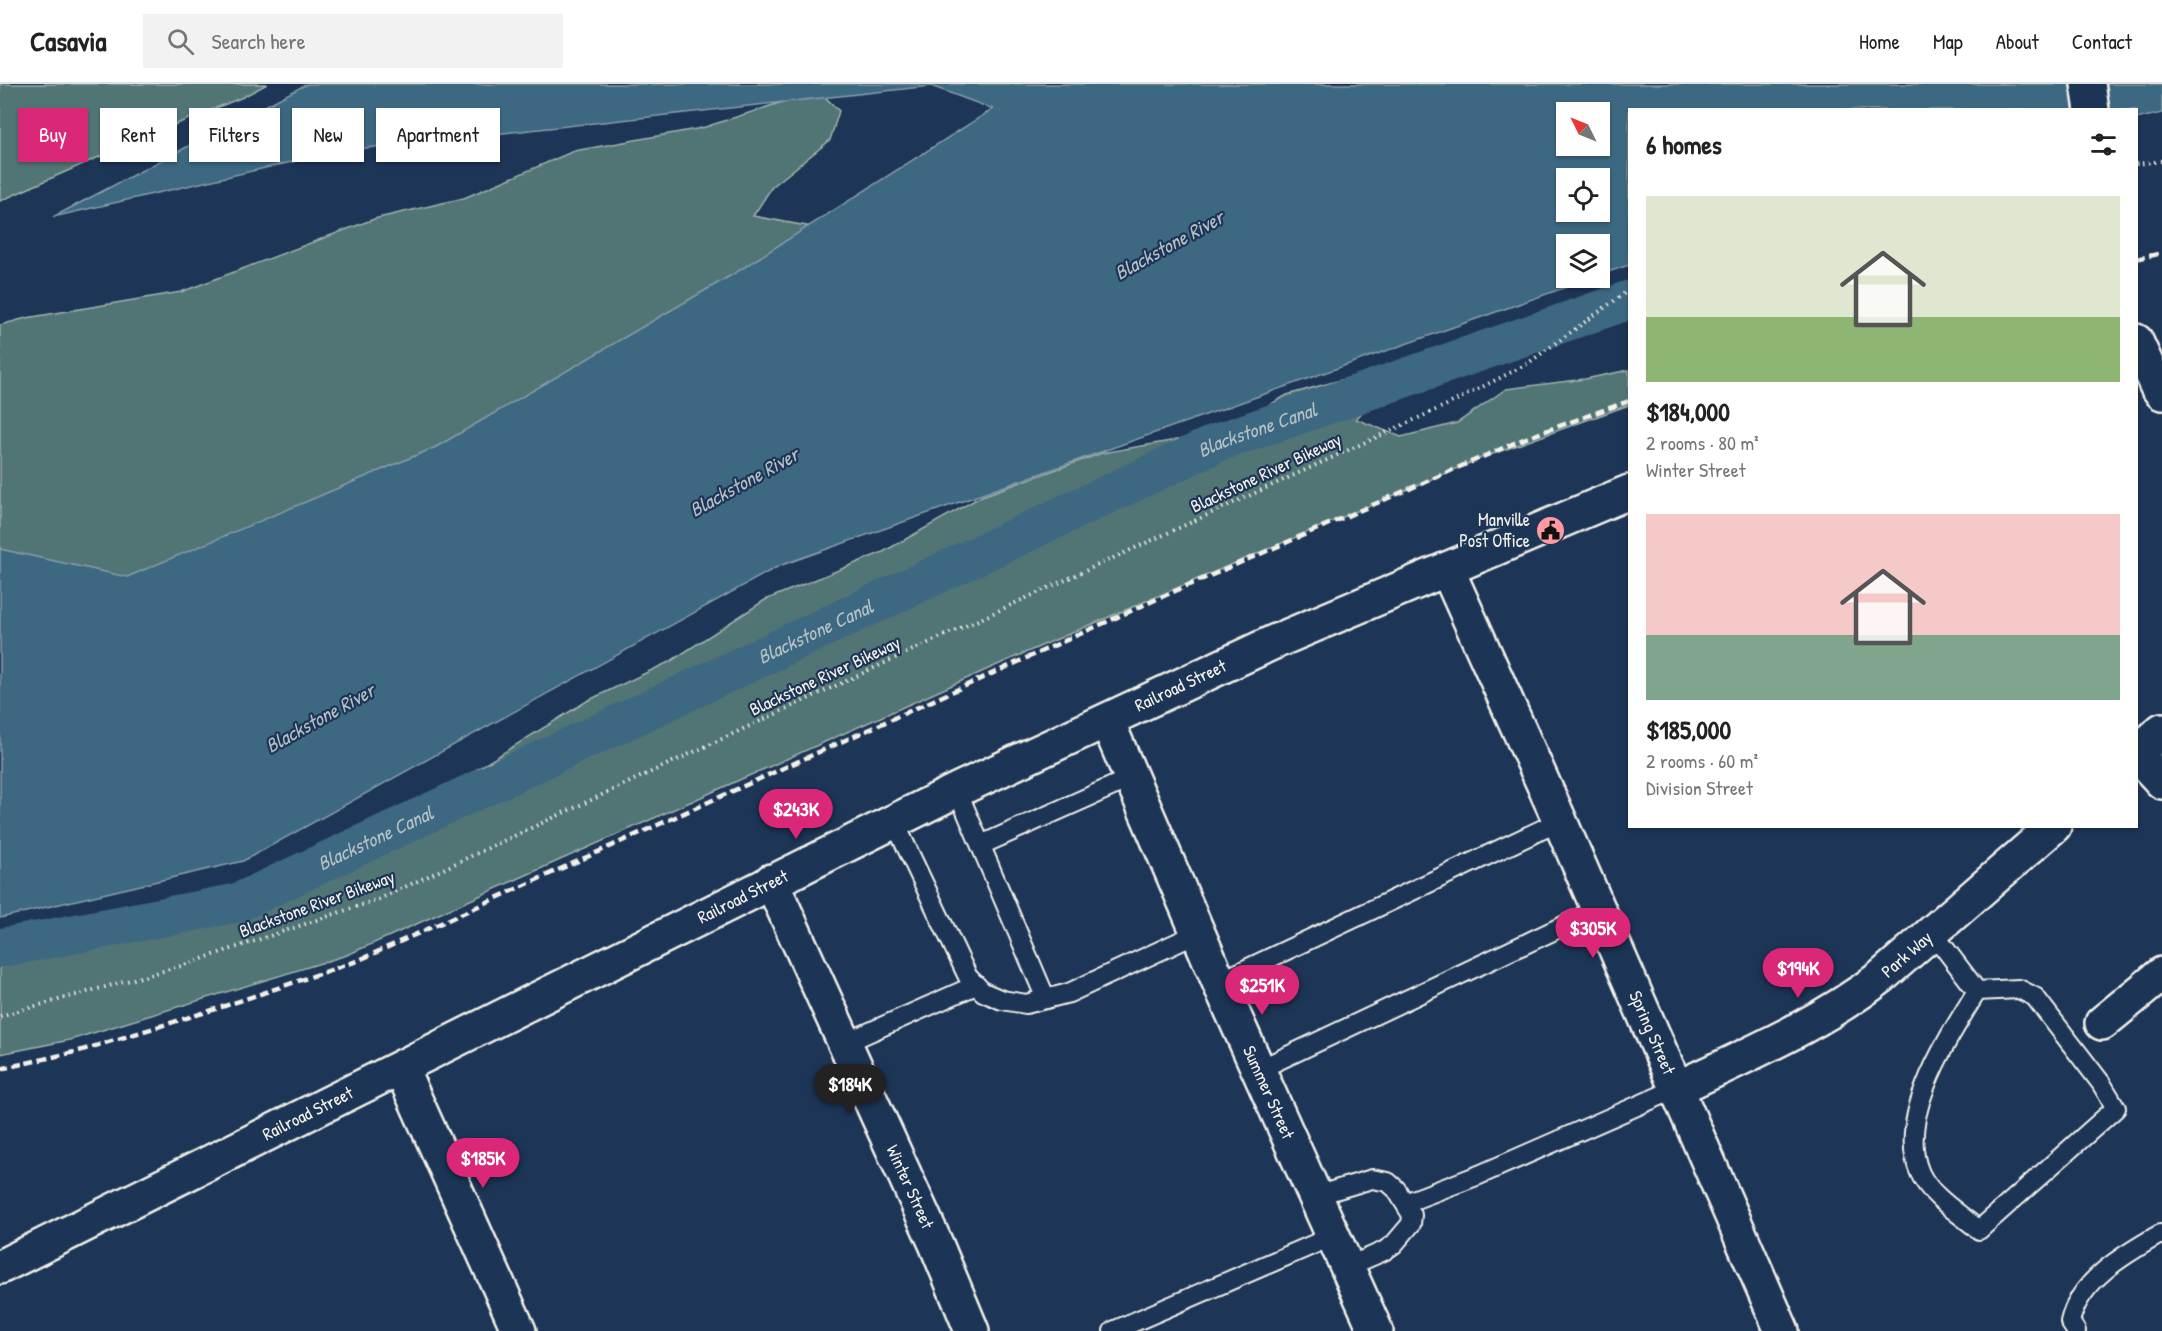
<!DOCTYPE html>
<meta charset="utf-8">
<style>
body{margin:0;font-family:"Patrick Hand",sans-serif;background:#f2f2f2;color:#222;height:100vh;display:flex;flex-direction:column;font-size:22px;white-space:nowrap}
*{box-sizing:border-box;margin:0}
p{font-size:20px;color:#767676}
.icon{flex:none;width:33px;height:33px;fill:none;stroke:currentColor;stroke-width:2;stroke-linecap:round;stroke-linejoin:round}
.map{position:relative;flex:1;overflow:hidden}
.panel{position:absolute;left:1628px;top:24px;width:510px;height:720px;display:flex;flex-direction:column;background:#fff;border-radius:0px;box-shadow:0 2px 4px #0004}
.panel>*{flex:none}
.top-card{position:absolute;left:18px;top:24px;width:570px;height:54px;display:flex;gap:12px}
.needle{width:39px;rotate:313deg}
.controls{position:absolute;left:1556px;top:18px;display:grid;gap:12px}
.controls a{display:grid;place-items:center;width:54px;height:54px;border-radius:0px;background:#fff;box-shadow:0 2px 4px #0004;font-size:30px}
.price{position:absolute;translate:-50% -51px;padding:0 14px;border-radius:21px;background:#db2777;color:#fff;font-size:20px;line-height:39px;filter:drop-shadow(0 2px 3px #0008)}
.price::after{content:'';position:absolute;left:50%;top:36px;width:18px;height:14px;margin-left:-9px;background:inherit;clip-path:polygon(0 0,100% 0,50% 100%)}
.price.selected{background:#222;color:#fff}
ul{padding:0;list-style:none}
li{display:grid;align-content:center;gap:12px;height:318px;padding:0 18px}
li span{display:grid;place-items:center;height:186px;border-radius:0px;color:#555}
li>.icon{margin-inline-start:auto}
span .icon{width:108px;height:108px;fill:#fffc;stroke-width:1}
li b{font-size:26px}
h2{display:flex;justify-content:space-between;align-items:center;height:72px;padding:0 18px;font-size:26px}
.pill{padding:0 21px;border-radius:0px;background:#fff;box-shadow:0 2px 4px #0004;font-size:21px;line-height:54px}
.pill.selected{background:#db2777;color:#fff}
header{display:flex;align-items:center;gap:36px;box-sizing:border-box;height:84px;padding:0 30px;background:#fff;border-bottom:2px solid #e0e0e0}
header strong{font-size:28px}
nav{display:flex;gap:33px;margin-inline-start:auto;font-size:21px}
.search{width:420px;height:54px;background:#f2f2f2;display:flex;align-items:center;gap:15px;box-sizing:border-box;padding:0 21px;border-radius:0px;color:#767676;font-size:22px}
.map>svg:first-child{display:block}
</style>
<header>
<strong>Casavia</strong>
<div class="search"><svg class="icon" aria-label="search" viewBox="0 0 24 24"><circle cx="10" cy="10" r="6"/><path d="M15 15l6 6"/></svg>Search here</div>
<nav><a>Home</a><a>Map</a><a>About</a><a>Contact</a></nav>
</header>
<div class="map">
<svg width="2162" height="1247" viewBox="0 0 2162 1247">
<rect width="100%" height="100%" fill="#1d3557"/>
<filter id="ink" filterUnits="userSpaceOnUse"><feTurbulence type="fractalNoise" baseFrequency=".0167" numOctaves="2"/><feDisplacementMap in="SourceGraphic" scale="12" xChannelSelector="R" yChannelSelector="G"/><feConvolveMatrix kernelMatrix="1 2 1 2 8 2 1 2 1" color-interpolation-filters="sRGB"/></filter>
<g filter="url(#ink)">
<!-- green -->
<g fill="#517475" stroke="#a2b2ae" stroke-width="1.5">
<polygon points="0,0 267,0 243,13 137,56 0,117"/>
<polygon points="822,10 839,27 830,56 772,103 753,132 817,144 742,196 708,205 597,317 154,529 0,487 0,241 26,234 181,208 374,135 464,114 574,67 702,44 795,14"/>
<polygon points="1402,279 1407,288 1407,300 1372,318 1356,335 1401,353 1457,339 1506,305 1585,295 1629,286 1629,321 1479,375 1013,574 347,871 70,956 0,970 0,876 14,871 168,846 364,755 587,617 671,577 765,516 883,468 982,412 1102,369 1222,348 1287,311"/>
</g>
<!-- water -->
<path fill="#3c6881" stroke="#869faa" stroke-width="1.5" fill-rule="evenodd" d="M307 0H2162V29L2136 35V26H1629V181L1599 191V160H1566V194H1592L779 482 243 777 0 834V465L127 493 436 363 735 189 993 25 931 2 339 67 53 133ZM1566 28H1599V62H1566ZM1566 94H1599V128H1566Z"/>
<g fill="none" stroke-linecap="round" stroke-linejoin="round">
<!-- canal -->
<path stroke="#3c6881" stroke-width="39" id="s1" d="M0 864 237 819 1217 359 1629 216"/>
<defs>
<g id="lane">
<polyline points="957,706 1046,915"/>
<polyline points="894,737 968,893 983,908 1002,916 1026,920 1069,909 1198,849"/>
<polyline points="981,761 1131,694"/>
<polyline points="1933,849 1977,907"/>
<polyline points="1219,898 1560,737"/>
<path d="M2019 905 2035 913 2101 999 2116 1024 1979 1146C1959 1129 1931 1113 1920 1089 1895 1033 1949 953 1977 907Z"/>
<polyline points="845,959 976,901"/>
<polyline points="1258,986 1599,825"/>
<polyline points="1315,1112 1372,1095 1388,1098 1396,1105 1412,1131 1411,1140 1394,1160 1384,1167 1347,1183"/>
<polyline points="1405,1119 1479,1091 1678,1004"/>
<polyline points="1113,1247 1333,1152"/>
<path d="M2076 1247 2070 1238C2079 1196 2125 1170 2160 1150L2162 1151"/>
</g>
<g id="street">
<path id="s2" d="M1447 485 1560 737 1782 1247"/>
<path id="s3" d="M1107 637 1222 905 1376 1247"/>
<polyline points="2136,670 2162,698"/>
<polyline points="2136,670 2162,646"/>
<path id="s4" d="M771 797 936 1160 972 1247"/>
<polyline points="2102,939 2162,890"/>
<polyline points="401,984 519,1247"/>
<path id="s5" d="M1678 1004C1747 971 1820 940 1881 893L2054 742"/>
</g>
<g id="secondary">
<polyline points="2088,0 2092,26"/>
<polyline points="2136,257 2156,301 2162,309"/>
<path id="s6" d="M0 1183 957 706 1274 558 1629 408"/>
</g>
</defs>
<!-- lane casing -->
<use href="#lane" stroke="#f4f1e8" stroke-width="22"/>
<!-- street casing -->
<use href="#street" stroke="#f4f1e8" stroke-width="38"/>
<!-- secondary casing -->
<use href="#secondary" stroke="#f4f1e8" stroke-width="38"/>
<!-- path -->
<g stroke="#f4f1e8" stroke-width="4" stroke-dasharray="1.5 4.5" stroke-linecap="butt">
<polyline points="2136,80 2162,77"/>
<polyline points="0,932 181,882 379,815 891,576 1451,319 1527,280 1629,206"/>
</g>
<!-- lane -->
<use href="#lane" stroke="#1d3557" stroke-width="18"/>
<!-- street -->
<use href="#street" stroke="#1d3557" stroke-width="33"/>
<!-- secondary -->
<use href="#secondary" stroke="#1d3557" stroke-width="33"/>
<!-- rail -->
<g stroke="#f4f1e8" stroke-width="4.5" stroke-dasharray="9 4.5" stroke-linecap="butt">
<polyline points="2136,175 2162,169"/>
<polyline points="0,985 79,967 216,925 357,877 1166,511 1526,354 1629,317"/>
</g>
</g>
</g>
<!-- icons -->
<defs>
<symbol id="civic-disc" viewBox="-11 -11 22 22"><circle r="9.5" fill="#ff9aa2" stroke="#1d3557"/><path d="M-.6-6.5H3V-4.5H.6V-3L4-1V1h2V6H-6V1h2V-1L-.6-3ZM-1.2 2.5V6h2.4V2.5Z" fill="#111"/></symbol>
</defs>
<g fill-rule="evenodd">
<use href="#civic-disc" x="1534" y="430" width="33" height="33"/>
</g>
<g text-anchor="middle" stroke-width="4.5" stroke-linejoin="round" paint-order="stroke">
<!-- street labels -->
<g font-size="18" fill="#f4f1e8" stroke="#1d3557">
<text transform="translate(1266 389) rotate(-25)" y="6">Blackstone River Bikeway</text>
<text transform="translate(825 592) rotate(-25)" y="6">Blackstone River Bikeway</text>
<text dy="6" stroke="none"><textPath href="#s6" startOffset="1316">Railroad Street</textPath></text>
<text dy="6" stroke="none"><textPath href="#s6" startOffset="830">Railroad Street</textPath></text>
<text transform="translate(317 820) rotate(-20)" y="6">Blackstone River Bikeway</text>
<text dy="6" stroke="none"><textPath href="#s5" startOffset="266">Park Way</textPath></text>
<text dy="6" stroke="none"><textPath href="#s2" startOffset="507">Spring Street</textPath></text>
<text dy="6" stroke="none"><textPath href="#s3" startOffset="405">Summer Street</textPath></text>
<text dy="6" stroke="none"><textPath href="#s6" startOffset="344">Railroad Street</textPath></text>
<text dy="6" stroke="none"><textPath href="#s4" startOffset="336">Winter Street</textPath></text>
</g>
<!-- poi labels -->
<g font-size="18" fill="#f4f1e8" stroke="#1d3557" text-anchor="end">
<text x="1530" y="442">Manville<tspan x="1530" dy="21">Post Office</tspan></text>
</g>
<!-- water labels -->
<g font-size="20" font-style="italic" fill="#b4c1c4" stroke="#1d3557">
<text transform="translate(1169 161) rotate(-29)" y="7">Blackstone River</text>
<text dy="7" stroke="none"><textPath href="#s1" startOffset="1366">Blackstone Canal</textPath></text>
<text transform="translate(744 398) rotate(-29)" y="7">Blackstone River</text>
<text dy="7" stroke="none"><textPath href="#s1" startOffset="880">Blackstone Canal</textPath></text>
<text transform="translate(320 634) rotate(-29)" y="7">Blackstone River</text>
<text dy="7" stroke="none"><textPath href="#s1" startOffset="394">Blackstone Canal</textPath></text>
</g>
</g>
</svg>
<div class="controls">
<a><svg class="needle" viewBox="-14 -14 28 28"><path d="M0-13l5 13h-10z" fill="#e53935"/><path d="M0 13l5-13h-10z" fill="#767676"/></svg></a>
<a><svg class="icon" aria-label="locate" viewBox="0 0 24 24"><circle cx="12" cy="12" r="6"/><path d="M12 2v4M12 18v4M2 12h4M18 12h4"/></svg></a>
<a><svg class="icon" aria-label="layers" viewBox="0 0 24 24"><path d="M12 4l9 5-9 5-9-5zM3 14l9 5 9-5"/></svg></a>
</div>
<b class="price" style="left:796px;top:756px">$243K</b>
<b class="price" style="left:1593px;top:875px">$305K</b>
<b class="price" style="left:1798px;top:915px">$194K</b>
<b class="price" style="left:1262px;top:932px">$251K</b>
<b class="price selected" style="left:850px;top:1031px">$184K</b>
<b class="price" style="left:483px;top:1105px">$185K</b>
<div class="top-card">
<a class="pill selected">Buy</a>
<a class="pill">Rent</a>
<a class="pill">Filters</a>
<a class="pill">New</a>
<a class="pill">Apartment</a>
</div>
<section class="panel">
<h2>6 homes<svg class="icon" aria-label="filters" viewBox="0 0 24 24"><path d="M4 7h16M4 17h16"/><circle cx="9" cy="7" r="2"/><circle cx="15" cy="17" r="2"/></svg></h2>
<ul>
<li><span style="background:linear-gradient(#dfe7d0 65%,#8fb573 0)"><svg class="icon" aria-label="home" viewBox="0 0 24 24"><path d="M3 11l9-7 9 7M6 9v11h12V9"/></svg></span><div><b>$184,000</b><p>2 rooms · 80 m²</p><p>Winter Street</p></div></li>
<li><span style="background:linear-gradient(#f6c9c9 65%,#7fa58c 0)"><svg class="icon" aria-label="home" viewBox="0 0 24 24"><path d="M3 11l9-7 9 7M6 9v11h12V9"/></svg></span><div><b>$185,000</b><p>2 rooms · 60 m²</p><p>Division Street</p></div></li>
</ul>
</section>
</div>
